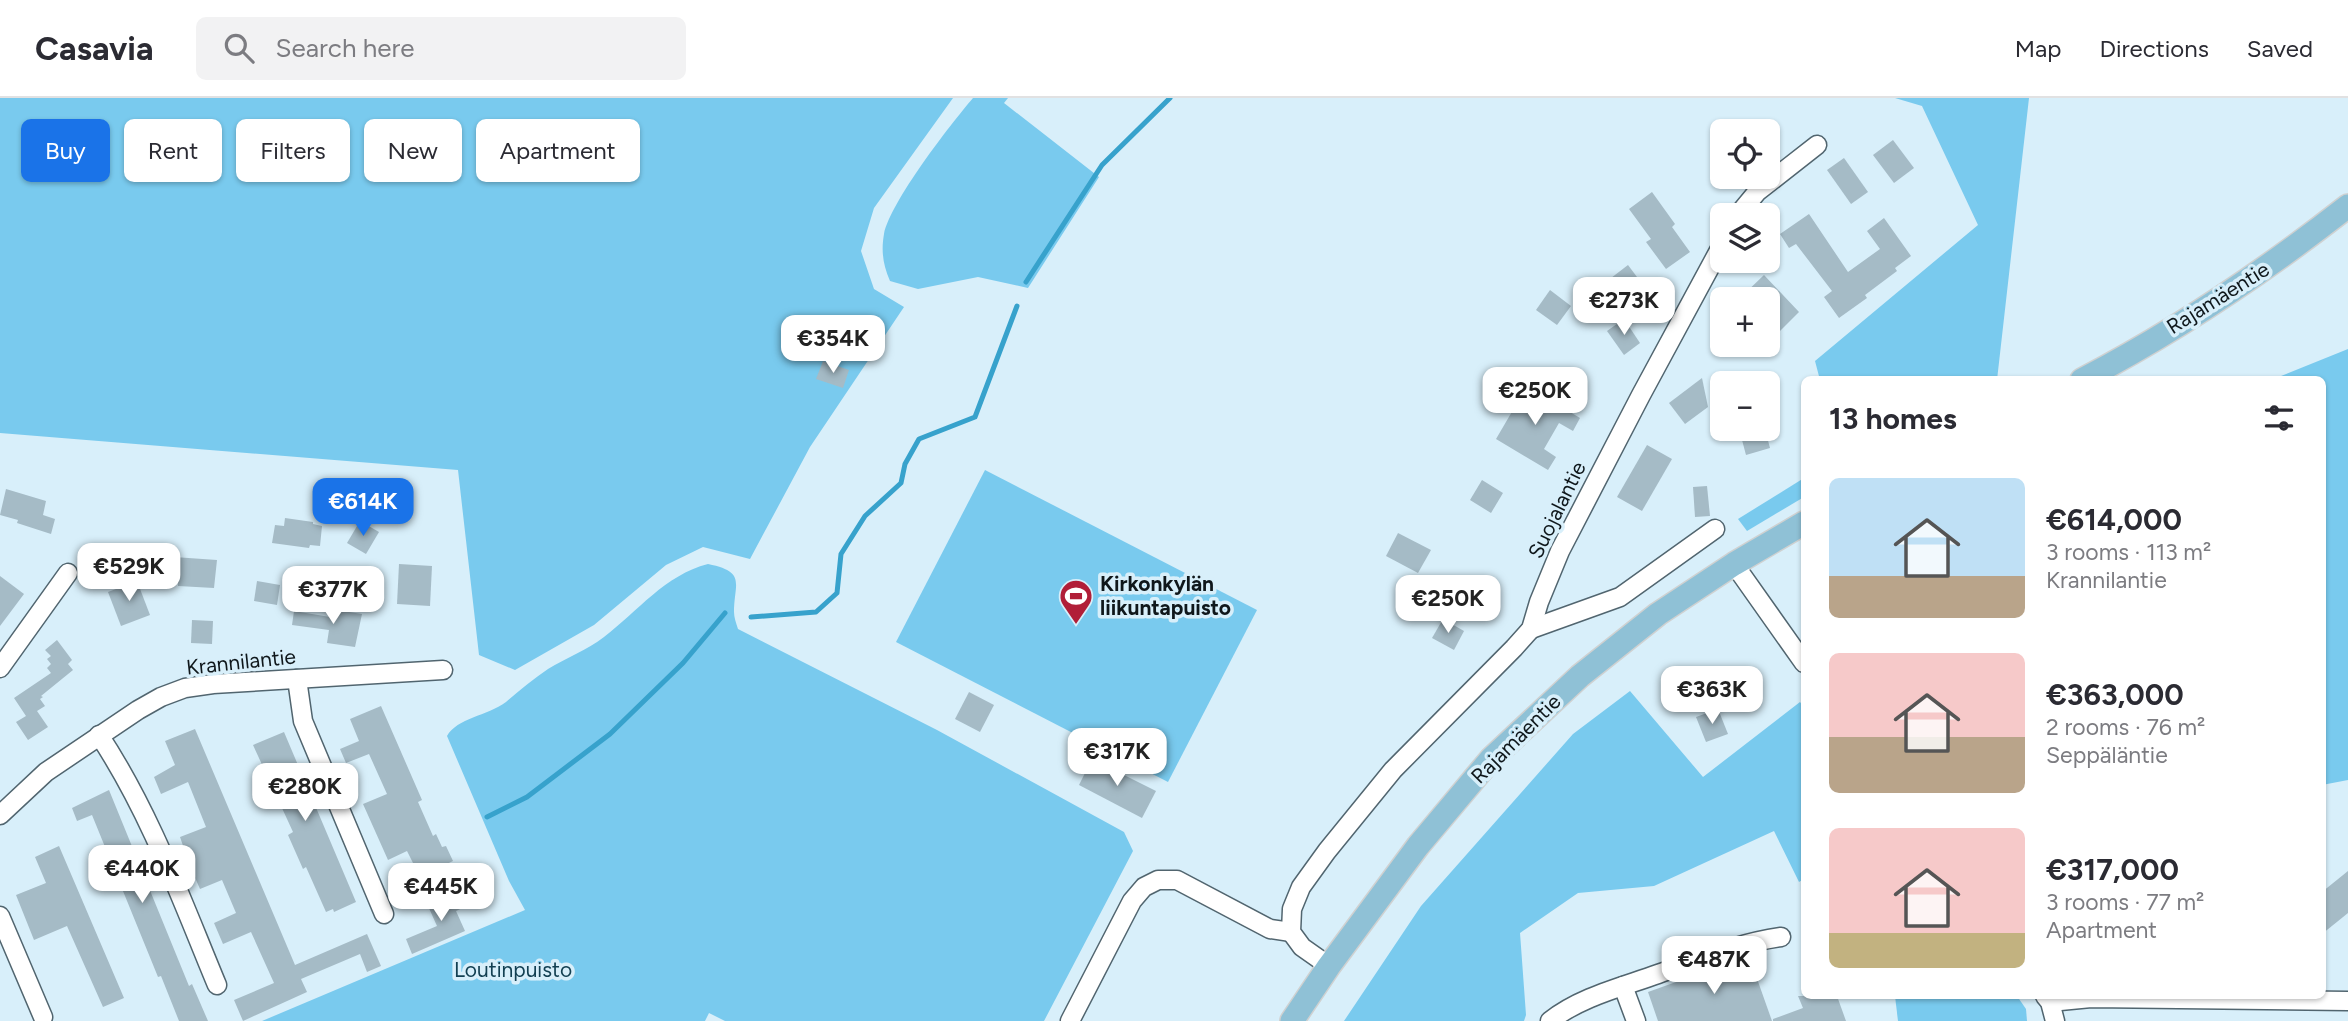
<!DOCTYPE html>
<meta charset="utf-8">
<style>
body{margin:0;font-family:Figtree,sans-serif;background:#f2f2f3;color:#2b2b33;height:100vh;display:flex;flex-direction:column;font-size:26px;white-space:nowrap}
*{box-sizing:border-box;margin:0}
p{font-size:23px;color:#7c7c81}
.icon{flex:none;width:38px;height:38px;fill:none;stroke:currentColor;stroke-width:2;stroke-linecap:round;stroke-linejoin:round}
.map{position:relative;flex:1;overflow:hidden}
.side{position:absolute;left:1801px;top:278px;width:525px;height:623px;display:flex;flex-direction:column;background:#fff;border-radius:10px;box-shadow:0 2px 5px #0004}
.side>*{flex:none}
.hud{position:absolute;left:21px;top:21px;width:665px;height:63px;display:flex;gap:14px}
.controls{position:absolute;left:1710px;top:21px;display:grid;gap:14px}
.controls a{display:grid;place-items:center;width:70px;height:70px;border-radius:10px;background:#fff;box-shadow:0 2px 5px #0004;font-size:35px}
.price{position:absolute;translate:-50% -60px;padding:0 16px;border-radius:14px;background:#fff;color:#222;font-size:23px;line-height:46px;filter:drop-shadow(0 2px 4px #0008)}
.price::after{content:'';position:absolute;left:50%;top:42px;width:21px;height:16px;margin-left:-10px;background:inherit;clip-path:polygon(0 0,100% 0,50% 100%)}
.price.active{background:#1a73e8;color:#fff}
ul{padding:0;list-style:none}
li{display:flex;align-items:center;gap:21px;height:175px;padding:0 28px}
li span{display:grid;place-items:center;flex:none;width:196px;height:140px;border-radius:10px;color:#555}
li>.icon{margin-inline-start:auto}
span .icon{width:84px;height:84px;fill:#fffc;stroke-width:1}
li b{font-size:30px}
h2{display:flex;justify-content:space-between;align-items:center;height:84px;padding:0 28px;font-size:30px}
.pill{padding:0 24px;border-radius:10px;background:#fff;box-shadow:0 2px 5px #0004;font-size:24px;line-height:63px}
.pill.active{background:#1a73e8;color:#fff}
header{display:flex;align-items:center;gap:42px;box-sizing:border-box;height:98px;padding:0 35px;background:#fff;border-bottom:2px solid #e1e1e2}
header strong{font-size:33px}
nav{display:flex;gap:38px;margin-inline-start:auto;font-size:24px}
.search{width:490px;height:63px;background:#f2f2f3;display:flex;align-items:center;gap:18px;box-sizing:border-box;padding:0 24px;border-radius:10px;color:#7c7c81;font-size:26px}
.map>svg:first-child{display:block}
</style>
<header>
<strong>Casavia</strong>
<div class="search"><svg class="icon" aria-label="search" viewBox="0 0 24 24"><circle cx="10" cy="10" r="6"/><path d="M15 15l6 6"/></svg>Search here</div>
<nav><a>Map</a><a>Directions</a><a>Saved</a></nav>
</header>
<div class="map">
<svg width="2348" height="923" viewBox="0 0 2348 923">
<rect width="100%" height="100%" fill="#d8effa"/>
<!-- green -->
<g fill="#79caee">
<polygon points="0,0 953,0 874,110 861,153 874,191 904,209 810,349 750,461 703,449 666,467 594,527 515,572 479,557 458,372 0,335"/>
<path d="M973 0H1008L1004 5 1099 79 1028 190 978 179 918 191 890 183C883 167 881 153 884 136 891 103 950 27 973 0Z"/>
<polygon points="1895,0 2029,0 1997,282 1820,282 1815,263 1978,127 1922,8"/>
<polygon points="2348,251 2348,682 2322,687 2322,282 2271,282"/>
<polygon points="985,372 1257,512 1168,684 896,544"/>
<polygon points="1804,380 1804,399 1747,433 1738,421"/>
<path d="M708 466C747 474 734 485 734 514 734 519 736 525 738 531L937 632 1124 734 1133 753 1044 923H725L709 915 705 923H262L525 812 509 783 447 638C457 620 487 618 506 604 519 593 533 581 548 571 566 560 587 552 604 539 638 513 665 477 708 466Z"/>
<polygon points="1630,593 1703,679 1800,604 1804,609 1804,781 1799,784 1774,733 1654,788 1578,795 1520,835 1526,917 1524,923 1344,923 1421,808 1573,636"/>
<polygon points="1895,898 2017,898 2026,911 2027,923 1898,923"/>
</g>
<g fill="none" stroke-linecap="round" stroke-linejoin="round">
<!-- stream -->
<g stroke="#37a2cc" stroke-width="5">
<polyline points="1026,184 1102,67 1170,0"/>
<polyline points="751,519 816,514 837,495 841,456 865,418 901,385 905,366 919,341 975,319 1017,208"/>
<polyline points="487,719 527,699 610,636 683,565 725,515"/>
</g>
</g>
<!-- building -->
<g fill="#a5bbc6">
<polygon points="1893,42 1914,70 1894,85 1873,57"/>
<polygon points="1844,60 1868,94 1851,106 1827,72"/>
<polygon points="1652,94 1675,126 1672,129 1690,154 1666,171 1646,144 1651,141 1629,111"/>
<polygon points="1809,116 1848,174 1880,151 1867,133 1884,120 1911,158 1895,170 1897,173 1865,197 1867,200 1839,220 1824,199 1832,193 1796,146 1789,150 1780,136"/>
<polygon points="1628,167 1646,191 1615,214 1598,190"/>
<polygon points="1764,177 1799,214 1768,245 1768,201 1739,201"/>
<polygon points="1550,192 1571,208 1557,227 1536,212"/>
<polygon points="1624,221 1640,245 1624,257 1607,233"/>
<polygon points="823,263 849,272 843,290 816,281"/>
<polygon points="1702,280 1708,309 1685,326 1669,305"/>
<polygon points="1527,288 1580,320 1573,333 1559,325 1544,351 1556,359 1548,372 1496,341"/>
<polygon points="1766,335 1770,350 1746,357 1742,342"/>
<polygon points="1647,347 1672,361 1642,413 1617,399"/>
<polygon points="1482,382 1503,395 1491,415 1470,402"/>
<polygon points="1707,388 1710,418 1695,419 1693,389"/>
<polygon points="6,391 46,403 43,417 55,421 51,436 17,425 18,422 0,417"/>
<polygon points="285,420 313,424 313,426 322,428 320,448 310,447 309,450 272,445 275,427 284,428"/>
<polygon points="360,423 379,434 366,456 347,445"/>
<polygon points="1398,435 1431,452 1418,475 1386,458"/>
<polygon points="174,459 217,462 214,490 178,488 178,478 172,477"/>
<polygon points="399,466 432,468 430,508 397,506"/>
<polygon points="0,478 24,496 0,528"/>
<polygon points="137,483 150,517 121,528 108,494"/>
<polygon points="257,483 280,487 277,507 254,503"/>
<polygon points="337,512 362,516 355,549 327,545 329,532 292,527 294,513 336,520"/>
<polygon points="1443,521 1464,533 1454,552 1432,540"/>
<polygon points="192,522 213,523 212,546 191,545"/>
<polygon points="57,542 72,562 68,566 73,572 41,598 43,599 40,601 45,608 37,613 48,629 28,642 16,624 26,618 14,600 51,575 47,570 51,566 47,561 51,558 45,552"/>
<polygon points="969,594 994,607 980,634 955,621"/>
<polygon points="381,608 422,702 418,704 433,738 436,736 442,749 446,748 453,763 420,779 407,753 388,762 363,706 387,696 369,656 346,665 340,651 359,643 350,621"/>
<polygon points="1718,611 1728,636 1706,644 1696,619"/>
<polygon points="195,631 295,867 367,836 381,868 367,874 360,856 301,881 307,894 243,923 234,902 274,885 251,834 223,846 214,825 236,815 222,782 200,791 190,768 180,739 206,729 188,684 161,696 154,679 175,667 165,643"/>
<polygon points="284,634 356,804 334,814 333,811 326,814 306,769 303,771 288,737 293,734 253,647"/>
<polygon points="1092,661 1156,693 1142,720 1079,687"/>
<polygon points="109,692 189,888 192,886 208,923 179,923 161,878 158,879 92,717 77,723 72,710"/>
<polygon points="59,748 124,900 103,909 67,828 34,842 16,797 46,785 35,759"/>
<polygon points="2348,773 2348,815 2322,836 2322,794"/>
<polygon points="463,792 469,807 456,813 465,833 412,856 406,841 437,828 428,808"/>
<polygon points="1749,858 1772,923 1658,923 1648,894"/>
<polygon points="1798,898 1837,898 1846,923 1773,923 1773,921 1803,910"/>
</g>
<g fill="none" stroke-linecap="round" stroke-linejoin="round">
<defs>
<g id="minor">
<polyline points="1738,117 1757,94 1817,47"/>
<polyline points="1734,466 1804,565"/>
<polyline points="1531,531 1620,499 1715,431"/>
<polyline points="0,570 68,475"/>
<polyline points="297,581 303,623 384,816"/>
<path d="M99 637C150 714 182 803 217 887"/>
<polyline points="0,717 46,674 138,612 161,599 185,590 213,586 443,572"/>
<polyline points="0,818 43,919"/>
<polyline points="1329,868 1302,849 1291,834 1292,811 1301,789 1327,753 1393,672 1514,550 1531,531 1539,504 1560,453 1641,297 1722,147"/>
<polyline points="1623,888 1636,923"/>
<polyline points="2045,898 2050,904 2055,923"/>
<polyline points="2050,904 2091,900 2348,903"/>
<polyline points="1070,923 1132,803 1144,789 1158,782 1177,782 1270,831 1291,834"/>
<path d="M1550 923C1580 899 1622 889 1658 876 1698 862 1738 845 1781 839"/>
</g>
<g id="major">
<path d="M2082 282C2176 233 2265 173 2348 108"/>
<polyline points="1292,923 1329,868 1418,748 1491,661 1580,578 1658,516 1734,466 1804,425"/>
</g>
</defs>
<!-- minor casing -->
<use href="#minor" stroke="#51656f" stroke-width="21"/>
<!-- major casing -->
<use href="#major" stroke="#cfd1d1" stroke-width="26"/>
<!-- minor -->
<use href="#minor" stroke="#fff" stroke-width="18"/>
<!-- major -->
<use href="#major" stroke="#8fc1d6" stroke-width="23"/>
</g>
<!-- icons -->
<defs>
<symbol id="stadium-pin" viewBox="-11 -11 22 30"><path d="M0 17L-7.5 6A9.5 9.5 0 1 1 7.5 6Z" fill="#b11e38" stroke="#d8effa"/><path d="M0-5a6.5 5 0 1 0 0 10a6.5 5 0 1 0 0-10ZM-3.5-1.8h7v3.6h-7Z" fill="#fff"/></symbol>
</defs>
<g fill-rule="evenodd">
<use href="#stadium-pin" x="1057" y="479" width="38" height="52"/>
</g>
<g text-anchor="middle" stroke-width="7" stroke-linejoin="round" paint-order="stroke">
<!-- street labels -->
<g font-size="21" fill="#0f171b" stroke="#d8effa">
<text transform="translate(2218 200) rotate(-32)" y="7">Rajamäentie</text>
<text transform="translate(1557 412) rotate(-64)" y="7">Suojalantie</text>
<text transform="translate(241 564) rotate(-6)" y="7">Krannilantie</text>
<text transform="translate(1516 641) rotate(-45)" y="7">Rajamäentie</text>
</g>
<!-- poi labels -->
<g font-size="21" font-weight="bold" fill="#0f171b" stroke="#d8effa" text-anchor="start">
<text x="1100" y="493">Kirkonkylän<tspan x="1100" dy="24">liikuntapuisto</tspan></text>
</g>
<!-- park labels -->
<g font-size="21" fill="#134052" stroke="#d8effa">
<text x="513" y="879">Loutinpuisto</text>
</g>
</g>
</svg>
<div class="controls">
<a><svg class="icon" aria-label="locate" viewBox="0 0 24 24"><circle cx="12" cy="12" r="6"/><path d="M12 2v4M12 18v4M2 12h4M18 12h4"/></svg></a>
<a><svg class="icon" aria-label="layers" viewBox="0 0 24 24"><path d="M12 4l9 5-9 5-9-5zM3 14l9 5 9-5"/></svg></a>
<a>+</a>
<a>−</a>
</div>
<b class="price" style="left:1624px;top:239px">€273K</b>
<b class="price" style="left:833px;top:277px">€354K</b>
<b class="price" style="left:1535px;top:329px">€250K</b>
<b class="price active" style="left:363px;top:440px">€614K</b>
<b class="price" style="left:129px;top:505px">€529K</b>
<b class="price" style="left:333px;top:528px">€377K</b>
<b class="price" style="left:1448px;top:537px">€250K</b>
<b class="price" style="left:1712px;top:628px">€363K</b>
<b class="price" style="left:1117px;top:690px">€317K</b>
<b class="price" style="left:305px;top:725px">€280K</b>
<b class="price" style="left:142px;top:807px">€440K</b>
<b class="price" style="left:441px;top:825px">€445K</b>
<b class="price" style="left:1714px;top:898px">€487K</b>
<div class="hud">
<a class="pill active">Buy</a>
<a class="pill">Rent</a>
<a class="pill">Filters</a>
<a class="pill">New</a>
<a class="pill">Apartment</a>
</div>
<section class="side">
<h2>13 homes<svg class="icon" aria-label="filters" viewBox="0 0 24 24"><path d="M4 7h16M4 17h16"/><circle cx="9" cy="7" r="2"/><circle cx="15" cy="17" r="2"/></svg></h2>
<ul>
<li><span style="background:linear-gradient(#bfe0f5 70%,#b9a48a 0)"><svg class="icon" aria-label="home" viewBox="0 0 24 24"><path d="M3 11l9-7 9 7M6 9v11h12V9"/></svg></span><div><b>€614,000</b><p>3 rooms · 113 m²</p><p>Krannilantie</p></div></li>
<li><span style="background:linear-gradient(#f6c9c9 60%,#b9a48a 0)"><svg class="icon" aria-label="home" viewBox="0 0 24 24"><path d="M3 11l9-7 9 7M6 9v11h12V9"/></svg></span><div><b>€363,000</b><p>2 rooms · 76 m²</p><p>Seppäläntie</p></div></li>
<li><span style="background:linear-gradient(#f6c9c9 75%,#c2b280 0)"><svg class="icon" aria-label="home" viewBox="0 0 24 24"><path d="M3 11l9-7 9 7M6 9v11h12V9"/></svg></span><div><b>€317,000</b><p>3 rooms · 77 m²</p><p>Apartment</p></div></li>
</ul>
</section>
</div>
